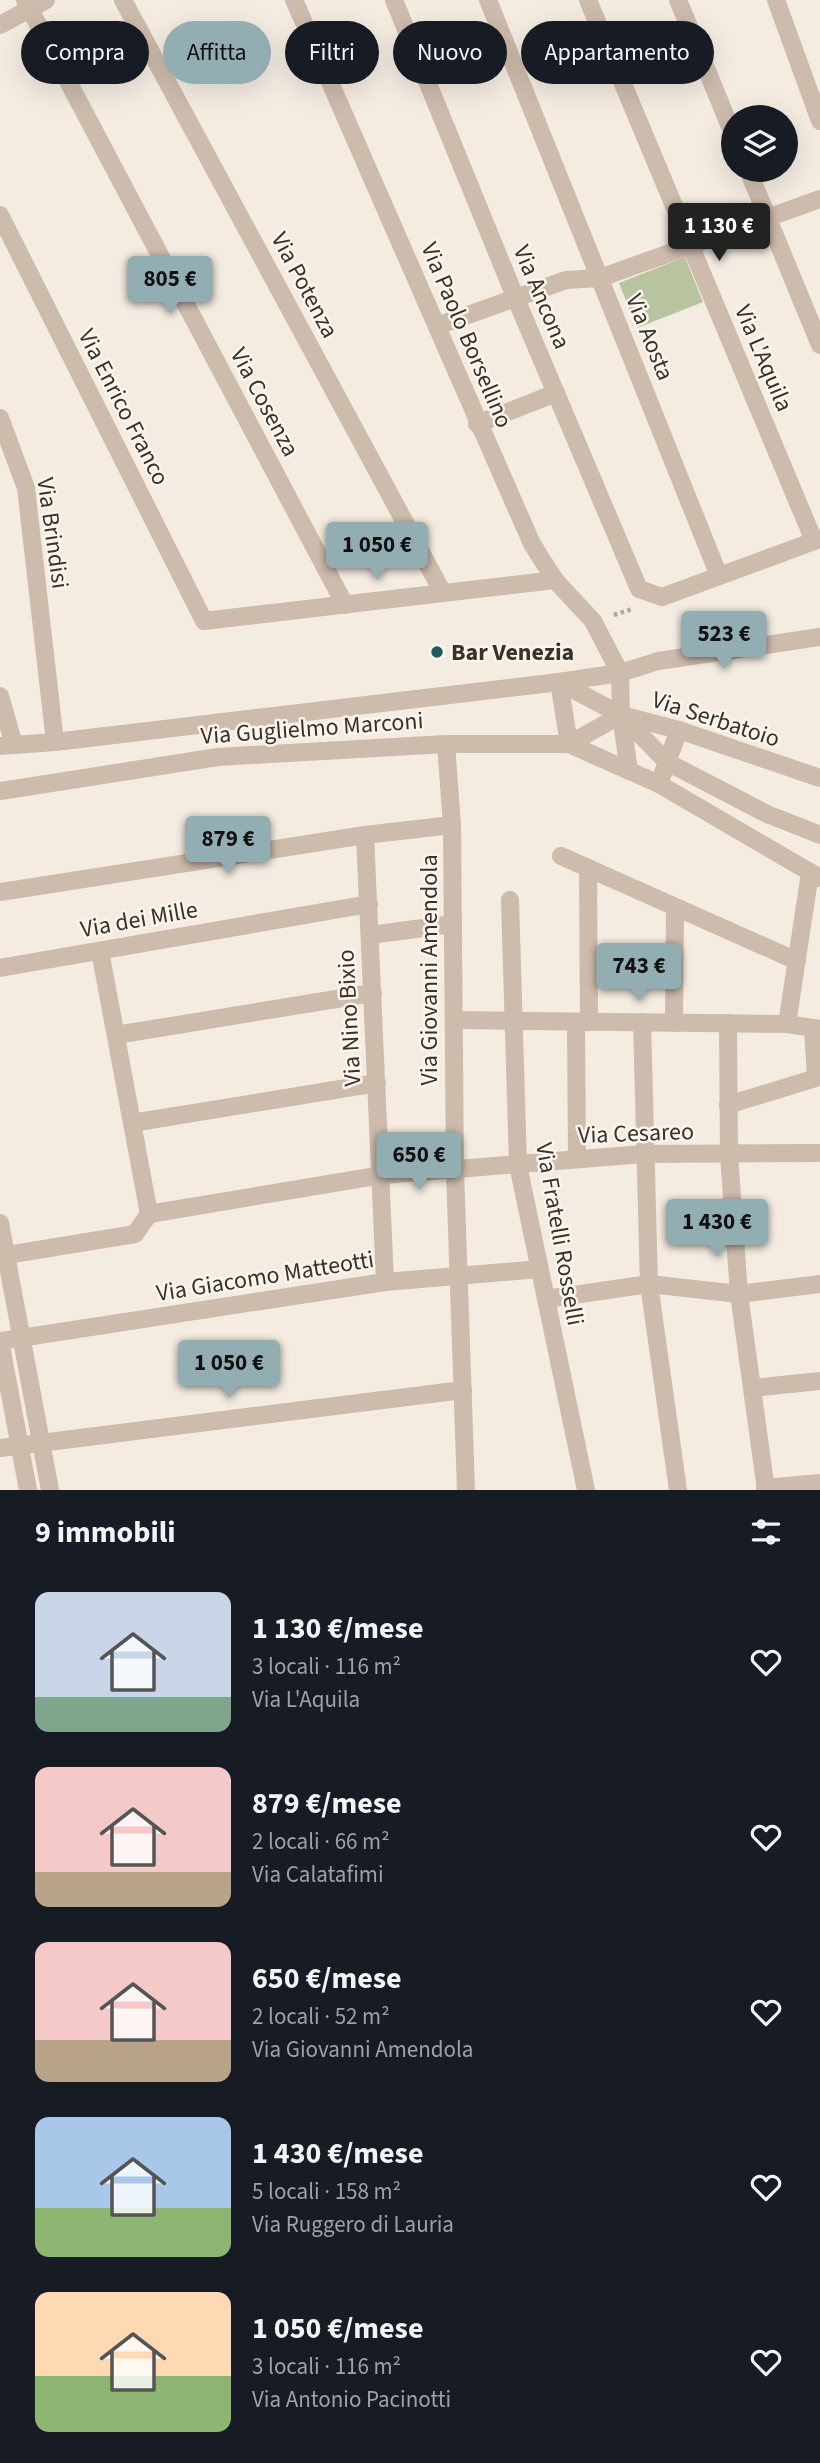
<!DOCTYPE html>
<html lang="it">
<meta charset="utf-8">
<style>
body{margin:0;font-family:"Source Sans 3",sans-serif;background:#20242c;color:#f1f3f6;height:100vh;display:flex;flex-direction:column;font-size:26px;white-space:nowrap}
*{box-sizing:border-box;margin:0}
p{font-size:23px;color:#9ea1a6}
.icon{flex:none;width:38px;height:38px;fill:none;stroke:currentColor;stroke-width:2;stroke-linecap:round;stroke-linejoin:round}
.map{position:relative;height:1490px;overflow:hidden}
.drawer{display:flex;flex-direction:column;background:#171b24;flex:1}
.drawer>*{flex:none}
.guide{position:absolute;left:21px;top:21px;width:779px;height:63px;display:flex;gap:14px}
.controls{position:absolute;left:721px;top:105px;display:grid;gap:14px}
.controls a{display:grid;place-items:center;width:77px;height:77px;border-radius:50%;background:#171b24;box-shadow:0 7px 28px #0002;font-size:35px}
.price{position:absolute;translate:-50% -60px;padding:0 16px;border-radius:7px;background:#92aeb2;color:#111;font-size:23px;line-height:46px;filter:drop-shadow(0 2px 4px #0008)}
.price::after{content:'';position:absolute;left:50%;top:42px;width:21px;height:16px;margin-left:-10px;background:inherit;clip-path:polygon(0 0,100% 0,50% 100%)}
.price.selected{background:#222;color:#fff}
ul{padding:0;list-style:none}
li{display:flex;align-items:center;gap:21px;height:175px;padding:0 35px}
li span{display:grid;place-items:center;flex:none;width:196px;height:140px;border-radius:14px;color:#555}
li>.icon{margin-inline-start:auto}
span .icon{width:84px;height:84px;fill:#fffc;stroke-width:1}
li b{font-size:30px}
h2{display:flex;justify-content:space-between;align-items:center;height:84px;padding:0 35px;font-size:30px}
.tag{padding:0 24px;border-radius:32px;background:#171b24;box-shadow:0 7px 28px #0002;font-size:24px;line-height:63px}
.tag.selected{background:#92aeb2;color:#111}
.map>svg:first-child{display:block}
</style>
<div class="map">
<svg width="820" height="1490" viewBox="0 0 820 1490">
<rect width="100%" height="100%" fill="#f4ebe1"/>
<!-- green -->
<polygon fill="#b8c4a0" points="685,257 703,302 637,328 619,283"/>
<g fill="none" stroke-linecap="round" stroke-linejoin="round">
<!-- path -->
<polyline stroke="#b9a596" stroke-width="4.5" stroke-dasharray="3.5 3.5" stroke-linecap="butt" points="614,615 632,609"/>
<!-- minor -->
<g stroke="#cdbbac" stroke-width="18">
<polyline points="25,0 345,605"/>
<polyline points="123,0 443,593"/>
<polyline points="294,0 532,544 555,580 593,621 620,673 621,715 629,771"/>
<polyline points="394,0 516,299 639,589 662,597 820,539"/>
<polyline points="488,0 719,576"/>
<polyline points="588,0 814,541"/>
<polyline points="678,0 733,134"/>
<polyline points="776,0 820,121"/>
<polyline points="0,25 46,0"/>
<polyline points="748,170 820,345"/>
<polyline points="0,215 204,621 555,580"/>
<polyline points="437,326 566,280 600,278 820,199"/>
<polyline points="0,418 26,488 55,742"/>
<polyline points="477,424 556,393"/>
<polyline points="0,696 14,745"/>
<polyline points="621,715 679,730 820,778"/>
<polyline points="446,744 452,825 455,1171 466,1490"/>
<polyline points="569,744 559,682 620,673 658,661 820,637"/>
<polyline points="659,784 679,730"/>
<polyline points="365,835 385,1282"/>
<polyline points="561,856 797,961"/>
<polyline points="588,868 589,1022"/>
<polyline points="0,892 365,835 452,825"/>
<polyline points="510,900 518,1165 586,1490"/>
<polyline points="370,935 453,924"/>
<polyline points="100,951 149,1214"/>
<polyline points="0,968 369,904"/>
<polyline points="455,1020 787,1024 820,1029"/>
<polyline points="576,1022 577,1159"/>
<polyline points="642,1022 649,1284 678,1490"/>
<polyline points="674,1023 675,907"/>
<polyline points="728,1023 729,1155 739,1294 766,1490"/>
<polyline points="787,1024 810,873"/>
<polyline points="116,1035 373,993"/>
<polyline points="728,1105 816,1078 813,1028"/>
<polyline points="132,1123 377,1083"/>
<polyline points="149,1214 382,1175 644,1154 820,1153"/>
<polyline points="0,1223 50,1490"/>
<polyline points="0,1256 135,1234 149,1214"/>
<polyline points="546,1299 649,1284 739,1294 820,1284"/>
<polyline points="0,1341 385,1282 540,1269"/>
<polyline points="0,1341 28,1490"/>
<polyline points="753,1388 820,1381"/>
<polyline points="0,1448 463,1390"/>
<polyline points="765,1488 820,1483"/>
</g>
<!-- tertiary -->
<g stroke="#cdbbac" stroke-width="18">
<polyline points="569,744 659,784 820,878"/>
<polyline points="0,746 55,742 559,682 621,715 667,762 767,814 820,835"/>
<polyline points="0,791 218,757 446,744 569,744 621,715"/>
</g>
</g>
<!-- markers -->
<circle fill="#1f5a5e" stroke="#fbf5ee" stroke-width="2.5" cx="437" cy="652" r="7"/>
<g text-anchor="middle" stroke-width="5" stroke-linejoin="round" paint-order="stroke">
<!-- street labels -->
<g font-size="24" fill="#3b302b" stroke="#fbf5ee">
<text transform="translate(305 285) rotate(62)" y="8">Via Potenza</text>
<text transform="translate(542 297) rotate(67)" y="8">Via Ancona</text>
<text transform="translate(467 335) rotate(67)" y="8">Via Paolo Borsellino</text>
<text transform="translate(650 337) rotate(68)" y="8">Via Aosta</text>
<text transform="translate(764 358) rotate(67)" y="8">Via L'Aquila</text>
<text transform="translate(265 402) rotate(62)" y="8">Via Cosenza</text>
<text transform="translate(124 407) rotate(63)" y="8">Via Enrico Franco</text>
<text transform="translate(53 533) rotate(82)" y="8">Via Brindisi</text>
<text transform="translate(716 719) rotate(18)" y="8">Via Serbatoio</text>
<text transform="translate(312 728) rotate(-4)" y="8">Via Guglielmo Marconi</text>
<text transform="translate(139 919) rotate(-10)" y="8">Via dei Mille</text>
<text transform="translate(429 970) rotate(-90)" y="8">Via Giovanni Amendola</text>
<text transform="translate(349 1018) rotate(-93)" y="8">Via Nino Bixio</text>
<text transform="translate(636 1133) rotate(-2)" y="8">Via Cesareo</text>
<text transform="translate(560 1234) rotate(80)" y="8">Via Fratelli Rosselli</text>
<text transform="translate(265 1276) rotate(-9)" y="8">Via Giacomo Matteotti</text>
</g>
<!-- poi labels -->
<g font-size="24" font-weight="bold" fill="#3b302b" stroke="#fbf5ee" text-anchor="start">
<text x="451" y="660">Bar Venezia</text>
</g>
</g>
</svg>
<div class="controls">
<a><svg class="icon" aria-label="layers" viewBox="0 0 24 24"><path d="M12 4l9 5-9 5-9-5zM3 14l9 5 9-5"/></svg></a>
</div>
<b class="price selected" style="left:719px;top:263px">1 130 €</b>
<b class="price" style="left:170px;top:316px">805 €</b>
<b class="price" style="left:377px;top:582px">1 050 €</b>
<b class="price" style="left:724px;top:671px">523 €</b>
<b class="price" style="left:228px;top:876px">879 €</b>
<b class="price" style="left:639px;top:1003px">743 €</b>
<b class="price" style="left:419px;top:1192px">650 €</b>
<b class="price" style="left:717px;top:1259px">1 430 €</b>
<b class="price" style="left:229px;top:1400px">1 050 €</b>
<div class="guide">
<a class="tag">Compra</a>
<a class="tag selected">Affitta</a>
<a class="tag">Filtri</a>
<a class="tag">Nuovo</a>
<a class="tag">Appartamento</a>
</div>
</div>
<section class="drawer">
<h2>9 immobili<svg class="icon" aria-label="filters" viewBox="0 0 24 24"><path d="M4 7h16M4 17h16"/><circle cx="9" cy="7" r="2"/><circle cx="15" cy="17" r="2"/></svg></h2>
<ul>
<li><span style="background:linear-gradient(#c9d6e8 75%,#7fa58c 0)"><svg class="icon" aria-label="home" viewBox="0 0 24 24"><path d="M3 11l9-7 9 7M6 9v11h12V9"/></svg></span><div><b>1 130 €/mese</b><p>3 locali · 116 m²</p><p>Via L'Aquila</p></div><svg class="icon" aria-label="heart" viewBox="0 0 24 24"><path d="M12 20l-8-8c-3-5 5-10 8-4 3-6 11-1 8 4z"/></svg></li>
<li><span style="background:linear-gradient(#f6c9c9 75%,#b9a48a 0)"><svg class="icon" aria-label="home" viewBox="0 0 24 24"><path d="M3 11l9-7 9 7M6 9v11h12V9"/></svg></span><div><b>879 €/mese</b><p>2 locali · 66 m²</p><p>Via Calatafimi</p></div><svg class="icon" aria-label="heart" viewBox="0 0 24 24"><path d="M12 20l-8-8c-3-5 5-10 8-4 3-6 11-1 8 4z"/></svg></li>
<li><span style="background:linear-gradient(#f6c9c9 70%,#b9a48a 0)"><svg class="icon" aria-label="home" viewBox="0 0 24 24"><path d="M3 11l9-7 9 7M6 9v11h12V9"/></svg></span><div><b>650 €/mese</b><p>2 locali · 52 m²</p><p>Via Giovanni Amendola</p></div><svg class="icon" aria-label="heart" viewBox="0 0 24 24"><path d="M12 20l-8-8c-3-5 5-10 8-4 3-6 11-1 8 4z"/></svg></li>
<li><span style="background:linear-gradient(#a9c7e8 65%,#8fb573 0)"><svg class="icon" aria-label="home" viewBox="0 0 24 24"><path d="M3 11l9-7 9 7M6 9v11h12V9"/></svg></span><div><b>1 430 €/mese</b><p>5 locali · 158 m²</p><p>Via Ruggero di Lauria</p></div><svg class="icon" aria-label="heart" viewBox="0 0 24 24"><path d="M12 20l-8-8c-3-5 5-10 8-4 3-6 11-1 8 4z"/></svg></li>
<li><span style="background:linear-gradient(#ffd9b3 60%,#8fb573 0)"><svg class="icon" aria-label="home" viewBox="0 0 24 24"><path d="M3 11l9-7 9 7M6 9v11h12V9"/></svg></span><div><b>1 050 €/mese</b><p>3 locali · 116 m²</p><p>Via Antonio Pacinotti</p></div><svg class="icon" aria-label="heart" viewBox="0 0 24 24"><path d="M12 20l-8-8c-3-5 5-10 8-4 3-6 11-1 8 4z"/></svg></li>
</ul>
</section>
